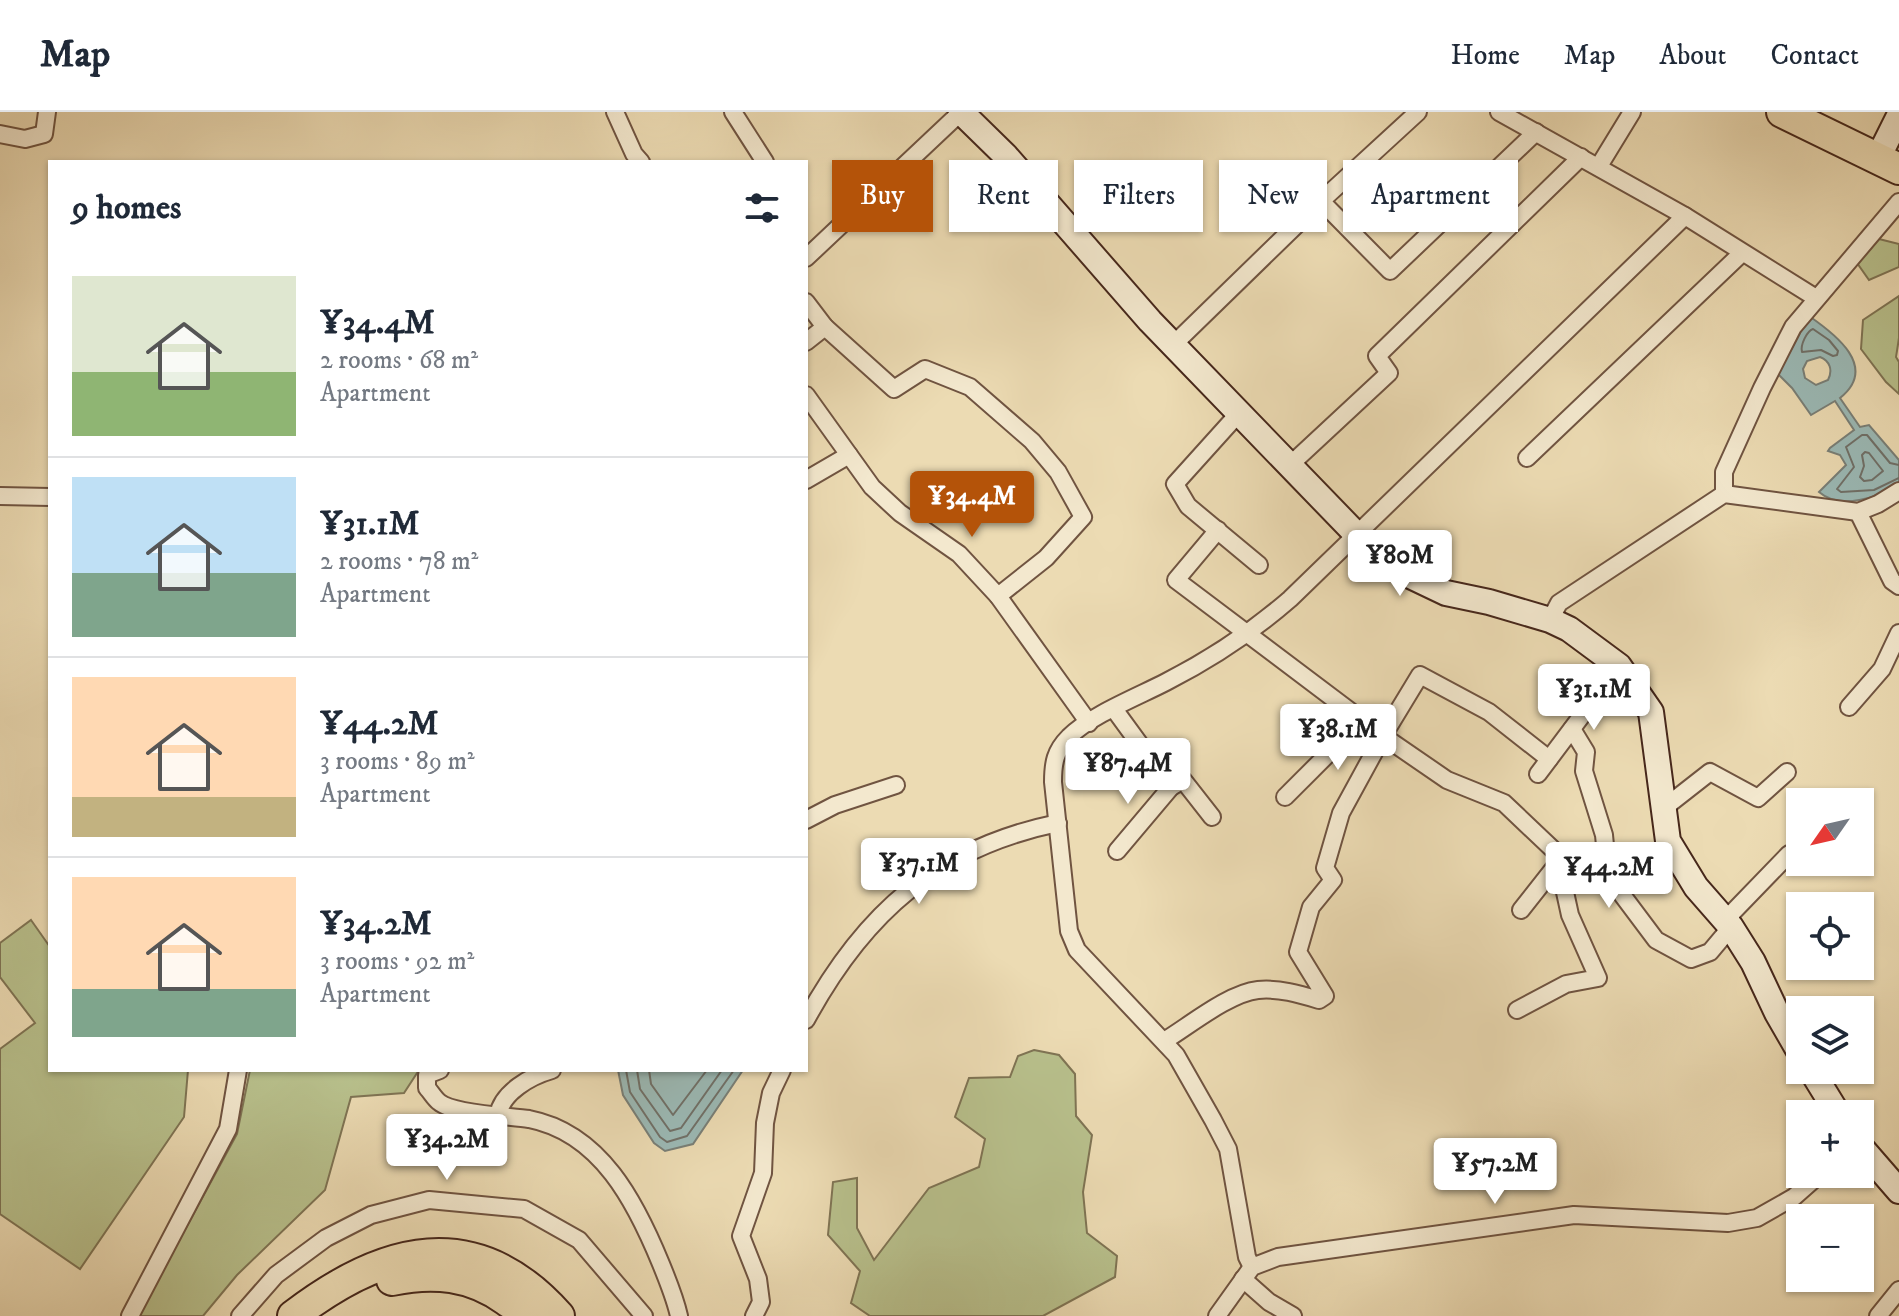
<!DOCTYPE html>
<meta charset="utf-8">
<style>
body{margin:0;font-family:"IM FELL DW Pica",serif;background:#f6f6f7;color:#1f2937;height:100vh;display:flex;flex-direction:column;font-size:30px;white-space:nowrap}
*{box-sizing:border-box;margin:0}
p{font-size:26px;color:#747a83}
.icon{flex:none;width:44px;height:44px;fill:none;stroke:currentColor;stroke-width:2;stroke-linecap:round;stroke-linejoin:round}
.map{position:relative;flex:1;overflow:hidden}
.panel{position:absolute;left:48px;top:48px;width:760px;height:912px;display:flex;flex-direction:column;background:#fff;border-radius:0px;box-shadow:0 2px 6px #0004}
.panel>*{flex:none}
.top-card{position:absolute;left:832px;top:48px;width:760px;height:72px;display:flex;gap:16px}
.needle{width:52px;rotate:236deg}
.buttons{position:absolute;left:1786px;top:676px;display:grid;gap:16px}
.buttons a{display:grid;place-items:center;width:88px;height:88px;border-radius:0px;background:#fff;box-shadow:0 2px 6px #0004;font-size:40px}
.price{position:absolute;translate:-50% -68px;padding:0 18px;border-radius:8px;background:#fff;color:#222;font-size:26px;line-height:52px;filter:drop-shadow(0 2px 4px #0008)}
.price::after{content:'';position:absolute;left:50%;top:48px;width:24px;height:18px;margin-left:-12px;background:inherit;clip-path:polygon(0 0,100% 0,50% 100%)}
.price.current{background:#b45309;color:#fff}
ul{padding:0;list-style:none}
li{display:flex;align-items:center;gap:24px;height:200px;padding:0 24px}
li+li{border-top:2px solid #e0e1e3}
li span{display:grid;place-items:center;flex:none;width:224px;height:160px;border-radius:0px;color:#555}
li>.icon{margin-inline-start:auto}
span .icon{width:96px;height:96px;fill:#fffc;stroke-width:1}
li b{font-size:34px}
h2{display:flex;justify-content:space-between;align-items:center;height:96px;padding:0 24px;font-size:34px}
.chip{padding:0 28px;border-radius:0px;background:#fff;box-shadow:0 2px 6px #0004;font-size:28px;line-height:72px}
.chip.current{background:#b45309;color:#fff}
header{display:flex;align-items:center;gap:48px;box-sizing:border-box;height:112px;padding:0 40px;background:#fff;border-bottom:2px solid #e0e1e3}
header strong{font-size:38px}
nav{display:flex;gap:44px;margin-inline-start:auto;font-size:28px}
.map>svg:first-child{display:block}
</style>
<header>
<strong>Map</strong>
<nav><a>Home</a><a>Map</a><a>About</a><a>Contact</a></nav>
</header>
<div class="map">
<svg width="1899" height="1204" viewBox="0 0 1899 1204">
<rect width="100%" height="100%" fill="#ecdbb3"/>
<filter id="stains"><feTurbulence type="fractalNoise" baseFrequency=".0025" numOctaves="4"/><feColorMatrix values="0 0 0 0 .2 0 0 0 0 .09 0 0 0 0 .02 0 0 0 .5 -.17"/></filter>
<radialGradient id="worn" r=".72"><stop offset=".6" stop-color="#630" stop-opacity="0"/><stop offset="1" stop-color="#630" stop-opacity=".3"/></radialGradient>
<!-- green -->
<g fill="#b8c08c" stroke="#7f7454" stroke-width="2">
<polygon points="1875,126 1899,132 1899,155 1869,168 1855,148"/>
<polygon points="1899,184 1899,226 1896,245 1899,250 1899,282 1886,270 1861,237 1863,208"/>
<polygon points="31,808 50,835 50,958 188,958 184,1005 80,1157 0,1102 0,937 35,911 0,865 0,831"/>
<polygon points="1034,938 1059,943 1075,962 1076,1004 1092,1023 1083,1080 1087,1121 1117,1144 1115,1165 1043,1204 870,1204 851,1191 860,1159 828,1123 833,1070 857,1066 857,1116 874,1148 929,1076 979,1055 985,1027 955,1005 969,966 1010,965 1018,944"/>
<polygon points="250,958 419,958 404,981 351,985 325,1078 237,1163 203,1204 138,1204 237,1022"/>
</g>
<!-- water -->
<g fill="#9bb9b5" stroke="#797f77" stroke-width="2" fill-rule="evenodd">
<path d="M1809 204C1835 222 1879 255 1840 286L1860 315 1869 313 1899 348V372C1878 385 1841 399 1819 380L1846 353 1840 343 1828 339 1830 336 1854 318 1835 289 1811 303 1792 276 1778 262ZM1820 245C1830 249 1833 258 1828 268L1816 273 1805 266 1803 257 1807 249Z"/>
<polygon points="618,958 743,958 693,1032 665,1039 654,1031 623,983"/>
</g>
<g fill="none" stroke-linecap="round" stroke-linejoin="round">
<!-- shore -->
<g stroke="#707068" stroke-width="2">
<path d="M1813 217 1829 228 1838 239 1837 243 1833 244 1821 238 1802 240C1800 233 1807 219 1813 217Z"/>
<polygon points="1865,340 1869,341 1883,359 1872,368 1864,369 1860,365 1864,354 1862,343"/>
<polyline points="1899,353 1890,351 1867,323 1862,323 1846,335 1854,355 1837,377 1841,380 1874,378 1899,366"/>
<polyline points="626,958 630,980 660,1025 667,1030 687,1024 734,958"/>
<polyline points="637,958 640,977 670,1019 681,1016 722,958"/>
<polyline points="649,958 651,972 673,1003 707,958"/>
</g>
<defs>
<g id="street">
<polyline points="615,0 634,42 641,50"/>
<polyline points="733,0 765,50"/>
<polyline points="1499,0 1685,104 1816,186"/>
<polyline points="0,22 25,27 44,22 47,0"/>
<polyline points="1599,54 1632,0"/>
<polyline points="1321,89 1390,159 1536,20"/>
<polyline points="806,146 961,0"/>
<polyline points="806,190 825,215 806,230"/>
<polyline points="825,215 894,277 925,257 970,275 1032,329 1058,360 1083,405 1046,446 998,484"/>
<polyline points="1173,233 1321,89 1418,0"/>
<polyline points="806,283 872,375 900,401 959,442 998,484 1089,611"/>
<polyline points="1239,301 1175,372 1188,394 1259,453"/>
<polyline points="1527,346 1742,141"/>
<polyline points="1290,353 1389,261 1377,244 1581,45"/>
<polyline points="806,368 849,343"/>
<polyline points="1724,382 1724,360 1762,276 1793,215 1899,90"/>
<polyline points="0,384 50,385"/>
<polyline points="1858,400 1892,469 1899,474"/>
<polyline points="1218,418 1176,468 1383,624 1420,563 1489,600 1549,647"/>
<polyline points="1550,508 1559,491 1724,382 1858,400 1878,392 1899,379"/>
<polyline points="1849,595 1882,557 1899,521"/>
<polyline points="1114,597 1171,675 1183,668 1212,705"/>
<polyline points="1572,617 1586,640 1584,659 1604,723 1606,744 1623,784 1656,828 1691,847 1710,840 1731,815 1731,802 1789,742"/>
<polyline points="1538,662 1619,554"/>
<polyline points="1285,685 1362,608"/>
<polyline points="1664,696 1710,660 1758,686 1787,660"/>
<polyline points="806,708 835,693 896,673"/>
<polyline points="1117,739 1171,675"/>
<polyline points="1517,898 1566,872 1598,866 1570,803 1563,771 1605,738"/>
<path d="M806 908C864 801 937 736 1058 711"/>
<path d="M1164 929C1189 914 1229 881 1258 878 1279 876 1299 882 1319 888L1325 884 1298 840 1311 795 1333 768 1325 756 1341 701 1383 624 1447 668 1504 691 1562 746 1521 798"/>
<path d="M440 958 427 963V976C431 980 434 986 439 990 453 1002 509 1004 529 1007 601 1021 636 1091 661 1152 668 1169 675 1186 679 1204"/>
<path d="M498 1003C502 980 531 964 552 958"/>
<path d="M1252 1155 1247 1145 1228 1037 1213 1008 1176 943 1077 838 1069 819 1053 670C1053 651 1055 639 1069 625 1089 604 1139 584 1166 570 1211 547 1252 520 1290 487L1685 104"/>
<polyline points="1243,1167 1269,1190 1293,1204"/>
<polyline points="130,1204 228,1017 238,958"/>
<polyline points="240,1204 276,1163 326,1126 371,1103 429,1088 524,1097 579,1128 644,1204"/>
<polyline points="754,1204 761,1190 758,1167 741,1124 763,1061 765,1011 771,981 782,958"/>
<polyline points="1217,1204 1252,1155 1278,1145 1574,1103 1728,1111 1757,1106 1794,1085 1820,1062"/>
<polyline points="1878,1204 1899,1178"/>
</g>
<g id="secondary">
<polyline points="961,0 1005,43 1150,209 1357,423 1402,460 1446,481 1489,490 1550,508 1569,517 1619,554 1651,600 1668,729 1696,775 1731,815 1753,850 1777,901 1800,941"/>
<polyline points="1878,46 1899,4"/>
<polyline points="1811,958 1838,1002"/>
<polyline points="1860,1034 1899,1079"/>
</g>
<g id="highway">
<polyline points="1782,0 1899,57"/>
<path d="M392 1168C434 1159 471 1163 506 1188 513 1193 520 1197 526 1204"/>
<path d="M293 1204C383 1135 475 1109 559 1204"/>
</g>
</defs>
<!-- street casing -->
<use href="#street" stroke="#705441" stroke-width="20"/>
<!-- secondary casing -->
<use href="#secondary" stroke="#46271b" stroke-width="28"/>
<!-- highway casing -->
<use href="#highway" stroke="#46271b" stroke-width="34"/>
<!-- street -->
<use href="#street" stroke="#f3e8ce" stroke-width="16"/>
<!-- secondary -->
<use href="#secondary" stroke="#f3e8ce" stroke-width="24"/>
<!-- highway -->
<use href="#highway" stroke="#ecdbb3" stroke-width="30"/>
</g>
<rect width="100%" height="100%" filter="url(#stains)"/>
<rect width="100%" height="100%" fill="url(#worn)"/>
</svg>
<div class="buttons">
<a><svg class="needle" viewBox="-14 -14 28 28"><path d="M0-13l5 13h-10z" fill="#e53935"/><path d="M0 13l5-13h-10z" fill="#747a83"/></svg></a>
<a><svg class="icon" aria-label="locate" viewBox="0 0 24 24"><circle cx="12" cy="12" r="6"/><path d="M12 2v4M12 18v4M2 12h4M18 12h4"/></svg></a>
<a><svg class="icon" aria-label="layers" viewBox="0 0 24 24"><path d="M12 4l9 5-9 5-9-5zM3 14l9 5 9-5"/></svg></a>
<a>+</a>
<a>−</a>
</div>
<b class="price current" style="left:972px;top:427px">¥34.4M</b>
<b class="price" style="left:1400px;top:486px">¥80M</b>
<b class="price" style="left:1594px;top:620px">¥31.1M</b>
<b class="price" style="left:1338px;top:660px">¥38.1M</b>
<b class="price" style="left:1128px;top:694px">¥87.4M</b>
<b class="price" style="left:919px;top:794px">¥37.1M</b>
<b class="price" style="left:1609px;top:798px">¥44.2M</b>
<b class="price" style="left:447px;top:1070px">¥34.2M</b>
<b class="price" style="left:1495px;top:1094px">¥57.2M</b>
<div class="top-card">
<a class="chip current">Buy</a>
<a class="chip">Rent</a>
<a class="chip">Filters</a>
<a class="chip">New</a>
<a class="chip">Apartment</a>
</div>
<section class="panel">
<h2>9 homes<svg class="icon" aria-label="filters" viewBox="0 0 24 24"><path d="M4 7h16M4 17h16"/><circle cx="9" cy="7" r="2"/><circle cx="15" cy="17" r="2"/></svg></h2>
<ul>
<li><span style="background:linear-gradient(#dfe7d0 60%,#8fb573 0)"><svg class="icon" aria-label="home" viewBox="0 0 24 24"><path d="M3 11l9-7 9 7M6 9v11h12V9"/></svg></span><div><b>¥34.4M</b><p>2 rooms · 68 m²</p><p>Apartment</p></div></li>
<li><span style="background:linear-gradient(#bfe0f5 60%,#7fa58c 0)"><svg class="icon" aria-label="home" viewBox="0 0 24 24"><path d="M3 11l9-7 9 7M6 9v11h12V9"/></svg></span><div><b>¥31.1M</b><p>2 rooms · 78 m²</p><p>Apartment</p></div></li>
<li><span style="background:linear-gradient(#ffd9b3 75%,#c2b280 0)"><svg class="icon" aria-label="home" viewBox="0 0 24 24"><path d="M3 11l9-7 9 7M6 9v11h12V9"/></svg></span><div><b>¥44.2M</b><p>3 rooms · 89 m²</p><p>Apartment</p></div></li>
<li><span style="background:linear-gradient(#ffd9b3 70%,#7fa58c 0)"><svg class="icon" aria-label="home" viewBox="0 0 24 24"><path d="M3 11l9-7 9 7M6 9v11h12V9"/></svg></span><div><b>¥34.2M</b><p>3 rooms · 92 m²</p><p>Apartment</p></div></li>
</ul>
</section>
</div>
